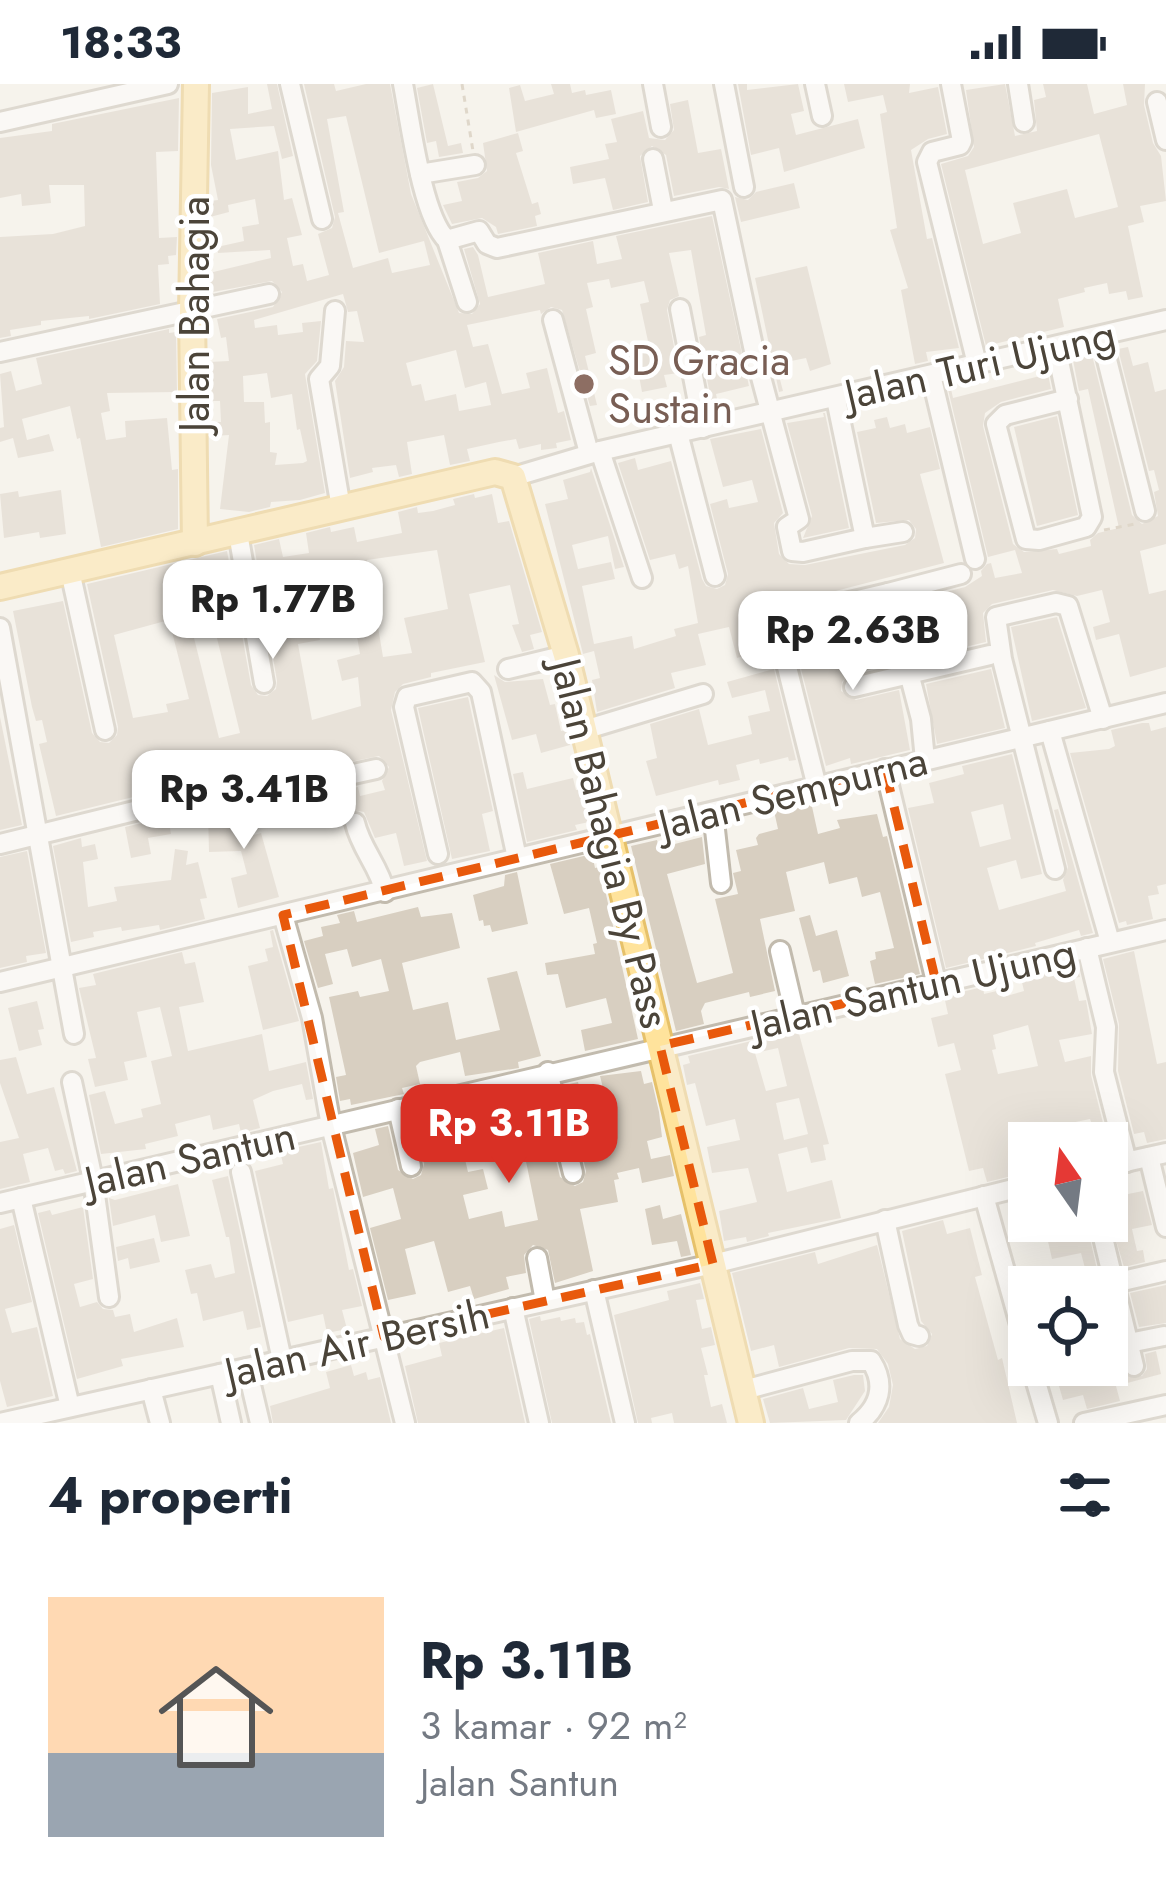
<!DOCTYPE html>
<html lang="id">
<meta charset="utf-8">
<style>
body{margin:0;font-family:Jost,sans-serif;background:#f6f6f7;color:#1f2937;height:100vh;display:flex;flex-direction:column;font-size:45px;white-space:nowrap}
*{box-sizing:border-box;margin:0}
p{font-size:39px;color:#747a83}
.icon{flex:none;width:66px;height:66px;fill:none;stroke:currentColor;stroke-width:2;stroke-linecap:round;stroke-linejoin:round}
.map{position:relative;height:1339px;overflow:hidden}
.details{display:flex;flex-direction:column;background:#fff;flex:1}
.details>*{flex:none}
.needle{width:78px;rotate:346deg}
.buttons{position:absolute;left:1008px;top:1038px;display:grid;gap:24px}
.buttons a{display:grid;place-items:center;width:120px;height:120px;border-radius:0px;background:#fff;box-shadow:0 12px 48px #0002;font-size:60px}
.price{position:absolute;translate:-50% -102px;padding:0 27px;border-radius:24px;background:#fff;color:#222;font-size:39px;line-height:78px;filter:drop-shadow(0 3px 6px #0008)}
.price::after{content:'';position:absolute;left:50%;top:72px;width:36px;height:27px;margin-left:-18px;background:inherit;clip-path:polygon(0 0,100% 0,50% 100%)}
.price.selected{background:#d93025;color:#fff}
ul{padding:0;list-style:none}
li{display:flex;align-items:center;gap:36px;height:300px;padding:0 48px}
li+li{border-top:3px solid #e0e1e3}
li span{display:grid;place-items:center;flex:none;width:336px;height:240px;border-radius:0px;color:#555}
li>.icon{margin-inline-start:auto}
span .icon{width:144px;height:144px;fill:#fffc;stroke-width:1}
li b{font-size:51px}
h2{display:flex;justify-content:space-between;align-items:center;height:144px;padding:0 48px;font-size:51px}
.status{display:flex;justify-content:space-between;align-items:center;height:84px;padding:0 60px;background:#fff;direction:ltr}
.status svg{height:33px;fill:currentColor}
.map>svg:first-child{display:block}
</style>
<div class="status"><b>18:33</b><svg viewBox="0 0 49 12"><path d="M0 12V9h3v3zM5 12V6h3v6zM10 12V3h3v9zM15 12V0h3v12zM26 1h20v11H26zM47 4h2v5h-2z"/></svg></div>
<div class="map">
<svg width="1166" height="1339" viewBox="0 0 1166 1339">
<rect width="100%" height="100%" fill="#f6f3ec"/>
<!-- building -->
<g fill="#d8cfc1" fill-rule="evenodd">
<path d="M267 0H277L293 72 282 75 274 42 230 45 236 76 278 67 284 116 292 114 302 151 287 154 293 182 303 180 307 197 329 191 318 150 332 144 335 133 304 0H334L336 7 366 0H390L411 110 459 229 472 230 480 220 464 165 473 163 478 171 488 213 545 200 538 169 593 157 597 180 622 175 616 152 712 132 749 302 716 310 717 315 711 316 699 253 706 251 691 166 669 169 679 212 670 216 667 226 679 289 664 291 667 303 642 308 634 265 649 262 640 220 649 218 644 197 611 204 609 195 587 199 593 223 586 225 596 269 585 272 597 321 590 322 562 226 551 223 541 230 540 226 467 241 473 263 488 260 502 310 530 304 526 289 547 284 558 329 564 327 571 356 556 359 557 364 541 366V360L519 365 516 355 499 358 467 365 470 377 450 381 444 351 407 358 412 390 399 393 396 381 372 384 373 388 350 394 335 297 344 283 346 257 364 258 357 227 348 228 343 210 254 236 255 244 277 241 278 251 303 248 302 239 321 237 317 277 305 290 325 409 300 416 271 418 270 423 249 428 220 425 229 351 214 352V338H221L220 317H210L209 278 229 277 226 253 221 254 217 235 273 223 282 208 272 197 213 208 210 201 209 189 271 174 270 166 218 169 217 163 244 157 242 143 259 140 255 115 228 121 229 128 210 133V117L218 116 211 81 212 9 248 3V30L272 25ZM346 32 379 169 424 157 430 181 392 189 388 174 353 184 338 129 344 128 327 35ZM456 266 465 304 486 298 491 321 459 327 456 310 425 317 421 300 412 302 406 279ZM267 289 271 314 292 310 297 346 300 345 307 377 303 379 275 381 277 369 270 368V338L265 339 264 318H244L243 292Z"/>
<polygon points="433,0 448,62 461,59 463,69 439,73 436,57 427,59 417,4"/>
<polygon points="551,0 570,0 572,9 585,6 586,11 611,6 616,30 596,34 594,26 516,48 509,4 520,1 525,17 554,10"/>
<polygon points="738,0 747,0 747,6 798,0 804,27 791,30 796,51 858,35 865,64 784,88 779,64 751,71"/>
<polygon points="844,0 910,0 909,9 938,3 947,50 928,55 911,66 927,155 932,154 959,264 926,268 928,277 915,280 901,206 908,204 890,146 897,144 880,30 887,28 883,11 848,18"/>
<path d="M1005 0 1015 52 1037 47 1034 16 1046 13 1043 0H1087L1094 30 1127 21 1123 0H1145L1144 21 1153 59 1161 72 1166 117 1140 122 1144 138 1128 142 1143 213 1128 216 1126 207 1109 210 1107 199 1084 204 1085 208 1058 215 1064 243 986 262 941 80 968 72 974 63 966 6ZM1099 50 1118 123 1075 134 1067 105 1013 119 1021 149 983 160 965 86Z"/>
<polygon points="179,14 178,67 156,68 159,154 177,153 176,171 168,172 169,180 158,181 160,220 89,235 89,232 41,237 41,241 10,246 11,252 0,254 0,153 53,150 85,142 84,101 49,101 51,119 22,122 21,110 0,114 0,54 52,47 52,40"/>
<polygon points="688,16 698,69 721,65 729,105 719,103 674,112 666,71 652,62 640,72 648,118 613,126 605,94 573,100 570,83 609,75 605,60 617,58 611,35 643,27 649,54 665,56 674,46 670,20"/>
<polygon points="518,49 523,67 516,69 532,120 538,118 541,130 535,132 537,142 498,150 496,143 482,134 452,140 443,121 462,117 457,98 478,94 487,87 483,59"/>
<polygon points="794,99 800,124 741,138 735,113 748,116 756,108"/>
<polygon points="807,182 831,280 810,287 806,274 776,280 783,307 779,308 755,194"/>
<polygon points="169,245 169,249 176,248 177,308 107,309 110,327 101,329 106,356 126,353 125,337 167,334 172,386 178,385 178,445 101,463 80,354 77,355 70,322 22,335 27,356 49,350 54,367 18,374 13,354 0,358 0,344 4,343 0,290 11,287 16,307 42,300 36,274"/>
<polygon points="1128,263 1133,282 1148,278 1155,308 1166,305 1166,460 1140,467 1149,510 1166,506 1166,583 1130,593 1119,550 1096,556 1093,543 1110,538 1102,506 1077,512 1053,506 992,520 983,529 986,558 919,574 904,519 965,503 982,492 981,487 987,480 991,479 995,494 1022,489 1015,466 988,473 947,301 950,300 953,314 1044,291 1042,281 1046,280 1051,305 1001,318 985,329 983,342 1013,460 1024,468 1057,465 1059,470 1091,462 1090,456 1098,449 1119,444 1088,305 1079,307 1073,276 1092,271 1132,431 1142,440 1158,432 1154,408 1159,406 1154,386 1149,387 1118,265"/>
<polygon points="823,329 825,329 849,444 803,454 812,432 787,339 824,333"/>
<polygon points="1057,332 1078,431 1037,442 1014,343"/>
<polygon points="887,333 890,344 905,340 907,349 930,343 940,385 920,390 944,479 820,511 811,521 816,535 751,555 743,563 744,572 737,574 729,543 698,550 706,581 671,589 675,604 597,628 592,596 600,594 594,567 583,570 545,420 568,415 563,396 590,388 591,384 624,483 615,485 608,452 572,461 578,485 611,478 615,495 582,502 594,560 632,552 634,565 676,552 674,545 698,539 688,482 679,485 675,470 650,476 618,379 635,374 638,386 671,377 702,495 706,502 717,505 725,501 728,490 710,420 727,415 729,424 758,418 752,396 723,403 710,355 761,345 783,429 774,439 779,470 789,480 805,481 905,461 915,454 916,445 909,436 876,439 857,348 876,344 874,336"/>
<polygon points="61,406 66,450 40,454 39,448 4,454 0,410 18,407 19,413"/>
<path d="M474 410 475 414 492 410 498 439 509 437 542 548 530 551 534 565 522 568 512 541 519 540 510 501 469 510 485 578 431 589V593L403 600 395 608 391 626 427 777 404 782 396 749 375 754 364 728 352 726 328 736 322 711 358 703 360 712 385 706 382 697 389 683 379 672 281 692 256 687 208 695 196 692 174 703 56 732 39 660 47 658 42 636 36 637 32 623 13 527 63 517 92 649 100 658 109 659 117 651 118 643 87 500 227 467 251 601 258 611 267 612 276 605 277 597 254 461 279 455 283 473 309 469 306 449 330 443 331 448 354 443 357 458 402 449 398 428 417 423 418 429 433 427 455 421 453 415ZM437 466 448 525 404 534 412 569 383 573 367 476ZM169 536 189 615 166 620 168 628 133 634 114 551ZM355 541 360 570 337 576 342 597 358 593 361 622 312 636 298 560 320 556 319 549ZM215 546 240 649 219 654 193 550Z"/>
<polygon points="878,525 893,580 850,590 842,598 841,607 856,616 899,606 910,666 851,680 850,674 826,682 797,569 831,557 835,544 830,536"/>
<polygon points="1057,533 1086,624 1032,637 1011,543"/>
<polygon points="774,585 796,676 789,677 788,673 760,680 759,675 736,681 740,696 719,701 718,696 656,712 646,677 657,674 650,640 699,625 708,661 752,650 748,632 770,627 765,606 732,614 727,598"/>
<polygon points="991,585 1005,644 937,660 926,600"/>
<polygon points="494,591 505,598 543,595 550,621 555,620 561,647 566,646 570,661 541,669 536,650 512,656"/>
<polygon points="468,613 493,727 482,730 490,767 452,775 418,624"/>
<polygon points="0,633 22,741 0,746"/>
<polygon points="1142,639 1149,639 1151,647 1166,643 1166,800 1157,802 1159,810 1148,812 1153,835 1127,841 1126,837 1119,839 1070,669 1109,665 1115,662 1111,646"/>
<path d="M1012 670 1042 790 1021 795 1016 776 987 784 999 826 1066 807 1063 796 1068 783 1054 726 1058 725 1093 849 1081 852 1079 846 1035 859 1036 862 946 884 908 724 934 719 929 699 964 690 962 682ZM1003 720 1011 755 980 763 971 728Z"/>
<polygon points="523,688 527,705 573,694 576,706 581,705 589,738 575,741 577,746 527,758 513,690"/>
<polygon points="259,714 260,721 254,722 254,751 261,749 279,813 238,824 231,794 247,790 241,767 209,768 208,730 233,730 230,717"/>
<polygon points="811,718 818,750 840,744 837,736 877,730 883,753 887,752 920,890 875,900 870,877 876,875 875,868 894,864 880,808 862,813 857,793 829,800 824,778 786,788 795,827 760,835 775,907 750,913 749,908 705,919 701,927 704,940 676,947 631,762 657,756 659,764 702,753 705,780 667,790 697,899 733,889 715,815 738,810 733,789 741,787 736,766 758,761 756,754 759,750 778,745 774,727"/>
<polygon points="168,733 171,750 148,754 151,770 131,774 125,743"/>
<polygon points="81,754 82,763 95,760 98,775 83,778 88,823 117,817 114,803 171,796 175,765 188,767 186,781 198,778 207,814 200,815 205,835 160,846 159,841 122,847 121,843 93,848 94,853 71,858 53,762"/>
<polygon points="27,767 46,869 26,872 27,878 0,884 0,773"/>
<polygon points="592,770 595,784 600,783 638,955 585,967 581,946 612,939 606,914 566,924 558,890 547,891 545,879 595,870 593,860 597,859 589,824 564,830 550,780"/>
<polygon points="517,788 528,840 492,848 490,841 484,842 483,836 479,837 473,811 504,802 505,791"/>
<polygon points="418,823 421,833 452,829 460,864 402,879 413,926 448,918 456,956 500,946 487,894 517,887 541,972 518,978 519,984 465,992 460,968 420,978 416,982 420,1000 402,1004 404,1010 351,1021 350,1015 340,1017 336,993 346,991 329,913 358,907 360,913 389,907 381,875 352,883 347,865 325,870 333,900 318,904 304,857 323,852 321,843 340,839 337,831 354,827 357,838"/>
<polygon points="810,831 816,852 837,846 849,892 823,899 820,886 813,888 799,834"/>
<polygon points="273,846 299,937 263,946 248,882 268,877 265,865 273,863 270,847"/>
<polygon points="1134,867 1157,980 1166,978 1166,1055 1147,1059 1144,1048 1134,1050 1118,987 1119,940 1103,875"/>
<polygon points="182,868 185,880 195,878 204,918 179,923 188,967 262,950 269,987 306,978 313,1015 306,1016 302,1000 273,1007 253,1016 260,1044 241,1049 239,1040 213,1046 210,1031 175,1040 178,1052 145,1060 146,1065 101,1070 89,1011 105,1007 115,1040 143,1033 141,1025 161,1020 151,977 172,972 160,923 137,928 147,973 124,978 128,996 95,1003 88,975 96,974 79,904 96,901 93,890"/>
<path d="M1077 881 1080 893 1074 894 1079 917 1086 916 1092 950 1059 956 1065 978 1091 972V991L1110 1067 1107 1068V1059H1099L1090 1035 1047 1044 1036 1050 1038 1059H1029V1088L987 1098 983 1084 969 1087 945 990 961 986 954 959 938 963 931 934 948 930 944 912 983 903 984 910 1001 906 1003 913 1024 907 1021 894ZM1028 941 1038 982 998 990 992 966 996 965 993 951Z"/>
<polygon points="37,917 44,945 38,946 42,961 19,967 8,924"/>
<path d="M798 946 829 1060 823 1061 826 1076 811 1079 807 1063 778 1070 787 1108 832 1096 841 1134 768 1149 769 1152 747 1158 746 1153 724 1157 719 1127 757 1118 748 1084 712 1089 707 1063 740 1056 735 1035 706 1042 695 999 687 1001 683 981 690 979 688 972ZM778 964 787 1002 766 1007 755 969ZM799 1014 808 1050 784 1056 776 1019Z"/>
<polygon points="16,973 27,1010 54,1003 77,1087 65,1090 63,1085 55,1087 48,1064 23,1070 30,1098 0,1105 0,1058 19,1054 0,999 0,976"/>
<path d="M641 987 644 1000 652 998 659 1028 662 1053 647 1057 651 1075 670 1071 674 1092 642 1099 639 1084 617 1089 619 1095 614 1096 618 1118 580 1125 593 1187 555 1199 548 1166 533 1161 524 1171 526 1189 506 1193 509 1205 474 1215 470 1202 448 1208 434 1157 405 1165 416 1210 388 1216 370 1144 401 1135 393 1104 363 1113 353 1069 379 1061 375 1045 388 1042 398 1086 413 1095 421 1091 424 1080 414 1036 468 1023 470 1031 483 1028 484 1031 491 1030 493 1034 517 1028 513 1013 540 1011 560 1093 575 1102 583 1098 586 1087 565 1001 578 998 583 1018 605 1012 600 992ZM521 1053 538 1136 505 1143 502 1127 469 1135 463 1111 488 1105 483 1085 468 1088 463 1067Z"/>
<polygon points="321,1058 329,1105 333,1104 349,1186 353,1185 362,1222 342,1226 347,1245 327,1249 323,1230 288,1238 255,1087 283,1080 280,1067"/>
<polygon points="228,1092 261,1243 247,1246 243,1227 203,1237 197,1209 191,1210 185,1186 211,1180 215,1194 235,1189 229,1153 226,1153 212,1096"/>
<polygon points="1124,1092 1128,1110 1143,1107 1152,1141 1132,1145 1137,1167 1143,1166 1145,1178 1124,1183 1107,1126 1107,1095"/>
<polygon points="178,1100 190,1152 161,1158 155,1131 113,1142 109,1114 115,1116"/>
<polygon points="660,1121 663,1135 681,1130 691,1171 681,1173 677,1157 652,1161 645,1125"/>
<polygon points="83,1123 93,1195 74,1200 80,1223 97,1218 103,1225 113,1226 115,1233 130,1230 134,1248 177,1234 184,1263 121,1275 123,1282 77,1295 38,1129 50,1126 52,1131"/>
<polygon points="943,1136 947,1150 970,1144 982,1191 975,1193 998,1276 1002,1274 1017,1339 878,1339 889,1323 893,1301 888,1280 877,1265 849,1264 779,1283 774,1261 751,1267 732,1189 815,1168 818,1180 877,1161 900,1255 915,1265 927,1262 932,1250 921,1237 902,1147"/>
<polygon points="1058,1137 1086,1137 1101,1203 1090,1203 1081,1169 1052,1175 1044,1140"/>
<polygon points="14,1141 32,1218 5,1225 12,1249 37,1243 53,1312 7,1323 0,1297 0,1145"/>
<polygon points="154,1154 160,1178 130,1185 128,1174 118,1177 116,1163"/>
<polygon points="700,1199 704,1215 696,1216 702,1245 711,1243 715,1261 701,1264 708,1291 704,1291 711,1323 722,1320 727,1339 674,1339 672,1329 651,1334 652,1339 638,1339 614,1231 669,1216 667,1207"/>
<polygon points="1166,1201 1166,1239 1139,1243 1130,1209"/>
<polygon points="540,1232 541,1237 560,1233 561,1237 575,1234 576,1239 584,1238 587,1251 590,1250 611,1339 552,1339 529,1235"/>
<polygon points="1107,1240 1125,1292 1142,1292 1147,1285 1145,1270 1156,1267 1161,1290 1116,1302 1120,1317 1087,1325 1083,1311 1063,1316 1053,1281 1107,1281"/>
<polygon points="504,1244 525,1339 418,1339 405,1282 442,1272 439,1259"/>
<polygon points="351,1281 354,1292 366,1288 368,1296 380,1293 391,1339 273,1339 270,1322 330,1304 326,1288"/>
<polygon points="854,1291 863,1291 865,1307 846,1336 770,1339 763,1315 803,1304 809,1325 838,1318 833,1296"/>
</g>
<g fill="none" stroke-linecap="round" stroke-linejoin="round">
<defs>
<g id="minor">
<polyline points="290,0 322,135"/>
<path d="M403 0C410 36 422 133 447 156L479 147 487 160 497 164 722 116 754 267 799 435 787 443 792 467 803 468 865 454"/>
<polyline points="653,0 661,43"/>
<polyline points="724,0 744,103"/>
<polyline points="815,0 822,32"/>
<polyline points="951,0 962,57 960,61 932,68 927,78 977,280"/>
<polyline points="1018,0 1024,38"/>
<polyline points="1157,18 1166,56"/>
<polyline points="0,38 168,0"/>
<polyline points="653,75 663,126"/>
<polyline points="420,90 475,81"/>
<polyline points="447,156 467,218"/>
<polyline points="680,225 703,344"/>
<polyline points="335,227 330,282 319,295 341,424"/>
<polyline points="553,236 589,369"/>
<polyline points="1101,252 1145,427"/>
<polyline points="1056,263 1092,433 1086,443 1039,456 1026,455 996,340 1005,331 1068,315"/>
<polyline points="0,268 269,210"/>
<polyline points="931,291 975,475"/>
<polyline points="836,315 865,454 903,448"/>
<polyline points="678,349 715,492"/>
<polyline points="600,367 642,494"/>
<polyline points="513,393 600,367 1166,236"/>
<polyline points="238,449 264,599"/>
<polyline points="70,487 105,646"/>
<polyline points="824,524 888,509"/>
<polyline points="0,544 74,950"/>
<polyline points="781,559 817,703"/>
<polyline points="756,567 822,547"/>
<polyline points="508,585 566,571"/>
<polyline points="854,603 990,571"/>
<polyline points="584,646 703,610"/>
<polyline points="1050,647 1110,858"/>
<polyline points="925,676 921,635 888,509 961,490"/>
<polyline points="885,685 936,898"/>
<polyline points="713,728 721,799"/>
<path d="M355 739C361 765 379 782 385 808"/>
<polyline points="0,760 228,704 257,700 281,706 376,685"/>
<polyline points="438,770 404,623 407,613 472,598 481,608 517,774"/>
<polyline points="1055,785 1002,575 996,533 1056,519 1068,522 1103,635"/>
<polyline points="283,831 312,934 331,1042 405,1339"/>
<polyline points="1087,864 1106,943 1104,988 1127,1078"/>
<polyline points="780,867 795,931"/>
<polyline points="0,898 1166,619"/>
<polyline points="548,988 573,1089"/>
<polyline points="72,998 93,1096 109,1213"/>
<polyline points="398,1025 411,1082"/>
<polyline points="1149,1073 1166,1143"/>
<polyline points="1107,1082 1166,1069"/>
<polyline points="241,1088 282,1276"/>
<polyline points="984,1112 1029,1273"/>
<polyline points="21,1114 70,1323"/>
<polyline points="0,1119 1166,846"/>
<polyline points="885,1136 908,1241 912,1250 919,1252"/>
<polyline points="1099,1137 1134,1282"/>
<polyline points="537,1174 545,1217"/>
<polyline points="1114,1199 1166,1187"/>
<polyline points="594,1206 625,1339"/>
<polyline points="513,1224 539,1339"/>
<polyline points="1129,1259 1164,1252"/>
<polyline points="1031,1281 1048,1339"/>
<polyline points="247,1284 260,1339"/>
<polyline points="220,1290 231,1339"/>
<polyline points="151,1305 160,1339"/>
<path d="M744 1306 852 1277H871C886 1300 880 1322 859 1339"/>
<polyline points="0,1339 713,1180 1029,1101"/>
<polyline points="1084,1339 1166,1321"/>
</g>
<g id="major">
<polyline points="195,459 192,228 196,0"/>
<polyline points="0,503 495,388 513,393 566,571 751,1339"/>
</g>
</defs>
<!-- minor casing -->
<use href="#minor" stroke="#c2bbae" stroke-width="24"/>
<!-- major casing -->
<use href="#major" stroke="#e6c16a" stroke-width="30"/>
<!-- path -->
<g stroke="#c4b79f" stroke-width="3" stroke-dasharray="6 6" stroke-linecap="butt">
<polyline points="462,0 473,67"/>
<polyline points="1104,446 1135,440"/>
<polyline points="1065,1203 1098,1196"/>
</g>
<!-- minor -->
<use href="#minor" stroke="#fff" stroke-width="18"/>
<!-- major -->
<use href="#major" stroke="#ffe39c" stroke-width="24"/>
</g>
<!-- marked area -->
<path d="M0 0H1166V1339H0ZM885 685 936 898 660 962 713 1180 384 1253 283 831Z" fill="#f6f3ec" fill-opacity=".55" fill-rule="evenodd"/>
<path fill="none" stroke="#e8590c" stroke-width="9" stroke-dasharray="24 15" stroke-linejoin="round" d="M885 685 936 898 660 962 713 1180 384 1253 283 831Z"/>
<!-- markers -->
<circle fill="#8d6e63" stroke="#fff" stroke-width="4.5" cx="584" cy="300" r="12"/>
<g text-anchor="middle" stroke-width="9" stroke-linejoin="round" paint-order="stroke">
<!-- street labels -->
<g font-size="42" fill="#4b4439" stroke="#fff">
<text transform="translate(194 230) rotate(-90)" y="15">Jalan Bahagia</text>
<text transform="translate(980 280) rotate(-13)" y="15">Jalan Turi Ujung</text>
<text transform="translate(793 708) rotate(-14)" y="15">Jalan Sempurna</text>
<text transform="translate(611 759) rotate(76)" y="15">Jalan Bahagia By Pass</text>
<text transform="translate(913 904) rotate(-13)" y="15">Jalan Santun Ujung</text>
<text transform="translate(190 1074) rotate(-13)" y="15">Jalan Santun</text>
<text transform="translate(357 1259) rotate(-13)" y="15">Jalan Air Bersih</text>
</g>
<!-- education labels -->
<g font-size="42" fill="#785e54" stroke="#fff" text-anchor="start">
<text x="608" y="291">SD Gracia<tspan x="608" dy="48">Sustain</tspan></text>
</g>
</g>
</svg>
<div class="buttons">
<a><svg class="needle" viewBox="-14 -14 28 28"><path d="M0-13l5 13h-10z" fill="#e53935"/><path d="M0 13l5-13h-10z" fill="#747a83"/></svg></a>
<a><svg class="icon" aria-label="locate" viewBox="0 0 24 24"><circle cx="12" cy="12" r="6"/><path d="M12 2v4M12 18v4M2 12h4M18 12h4"/></svg></a>
</div>
<b class="price" style="left:273px;top:578px">Rp 1.77B</b>
<b class="price" style="left:853px;top:609px">Rp 2.63B</b>
<b class="price" style="left:244px;top:768px">Rp 3.41B</b>
<b class="price selected" style="left:509px;top:1102px">Rp 3.11B</b>
</div>
<section class="details">
<h2>4 properti<svg class="icon" aria-label="filters" viewBox="0 0 24 24"><path d="M4 7h16M4 17h16"/><circle cx="9" cy="7" r="2"/><circle cx="15" cy="17" r="2"/></svg></h2>
<ul>
<li><span style="background:linear-gradient(#ffd9b3 65%,#9aa5b1 0)"><svg class="icon" aria-label="home" viewBox="0 0 24 24"><path d="M3 11l9-7 9 7M6 9v11h12V9"/></svg></span><div><b>Rp 3.11B</b><p>3 kamar · 92 m²</p><p>Jalan Santun</p></div></li>
</ul>
</section>
